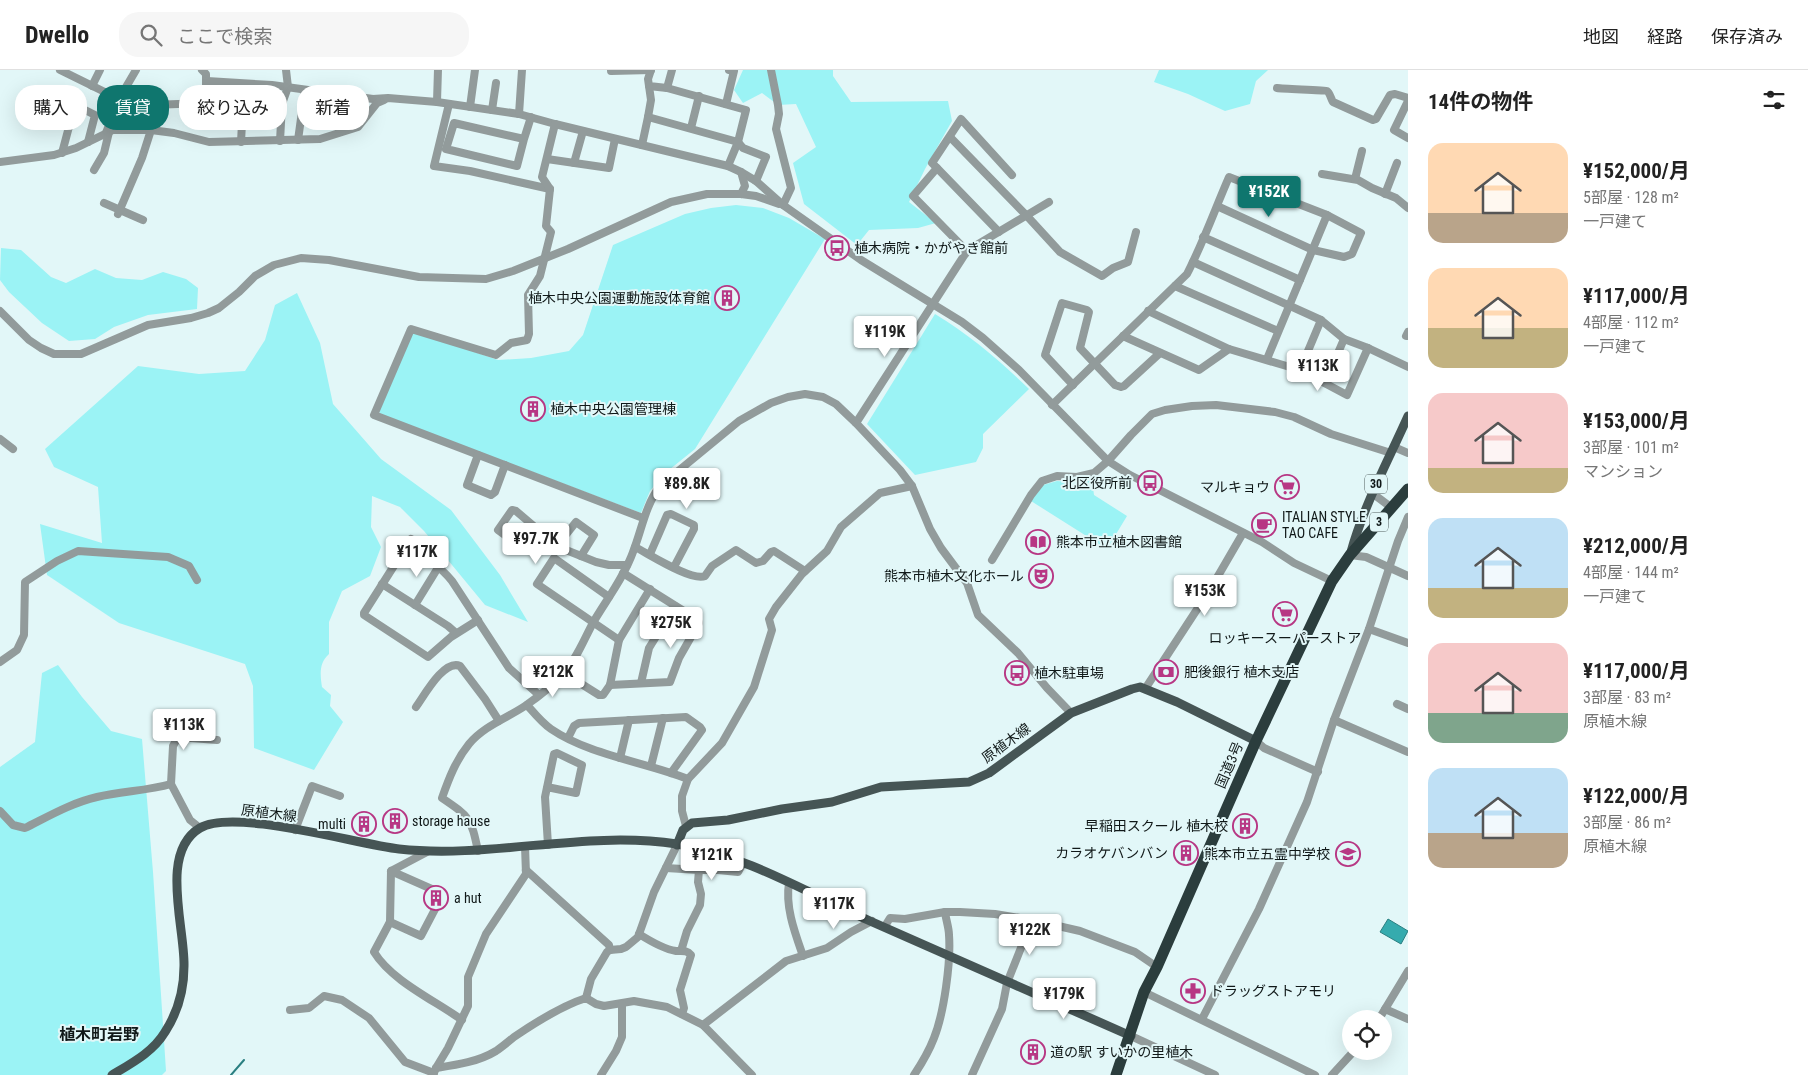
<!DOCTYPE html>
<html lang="ja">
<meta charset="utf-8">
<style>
body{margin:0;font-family:"Roboto Condensed","Noto Sans JP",sans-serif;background:#f6f6f6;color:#222;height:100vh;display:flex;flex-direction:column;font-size:19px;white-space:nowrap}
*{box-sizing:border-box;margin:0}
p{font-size:16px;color:#767676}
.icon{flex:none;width:28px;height:28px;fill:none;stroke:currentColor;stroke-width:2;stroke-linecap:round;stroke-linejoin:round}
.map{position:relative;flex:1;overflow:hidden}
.panel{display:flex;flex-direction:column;background:#fff;width:400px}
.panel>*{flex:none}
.guide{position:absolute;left:15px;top:15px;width:475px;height:45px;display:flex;gap:10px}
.controls{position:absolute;left:1342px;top:940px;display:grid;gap:10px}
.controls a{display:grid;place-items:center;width:50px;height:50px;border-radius:50%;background:#fff;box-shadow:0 5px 20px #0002;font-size:25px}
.price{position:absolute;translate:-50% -42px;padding:0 11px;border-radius:5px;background:#fff;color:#222;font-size:16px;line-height:32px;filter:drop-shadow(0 1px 2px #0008)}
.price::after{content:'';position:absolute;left:50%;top:30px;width:15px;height:11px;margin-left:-8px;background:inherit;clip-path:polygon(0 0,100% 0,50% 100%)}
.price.current{background:#0f766e;color:#fff}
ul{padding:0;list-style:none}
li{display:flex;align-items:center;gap:15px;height:125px;padding:0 20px}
li span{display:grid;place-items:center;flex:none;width:140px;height:100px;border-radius:15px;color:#555}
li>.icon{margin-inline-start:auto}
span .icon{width:60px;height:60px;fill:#fffc;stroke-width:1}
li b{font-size:21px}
h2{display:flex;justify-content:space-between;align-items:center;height:60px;padding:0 20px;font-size:21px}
.chip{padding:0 18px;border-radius:20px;background:#fff;box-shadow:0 5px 20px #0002;font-size:18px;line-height:45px}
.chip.current{background:#0f766e;color:#fff}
header{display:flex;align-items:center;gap:30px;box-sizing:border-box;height:70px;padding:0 25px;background:#fff;border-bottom:1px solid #e0e0e0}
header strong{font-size:24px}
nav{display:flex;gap:28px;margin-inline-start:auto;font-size:18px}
.search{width:350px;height:45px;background:#f6f6f6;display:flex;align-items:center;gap:12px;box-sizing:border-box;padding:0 18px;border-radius:20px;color:#767676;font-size:19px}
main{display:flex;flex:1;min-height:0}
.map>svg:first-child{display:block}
</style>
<header>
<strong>Dwello</strong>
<div class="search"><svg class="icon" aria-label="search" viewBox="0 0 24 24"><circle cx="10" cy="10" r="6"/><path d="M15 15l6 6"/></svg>ここで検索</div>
<nav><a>地図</a><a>経路</a><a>保存済み</a></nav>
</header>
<main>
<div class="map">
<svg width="1408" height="1005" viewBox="0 0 1408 1005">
<rect width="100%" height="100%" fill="#e2f7f8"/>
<!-- green -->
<g fill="#9bf3f5">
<polygon points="743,0 833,0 833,6 851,32 948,31 952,51 925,99 909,132 936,153 918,158 869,160 857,175 804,134 793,93 816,77 796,34 778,35 762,23 743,33 734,20"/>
<polygon points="1159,0 1268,0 1256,11 1250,34 1225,41 1188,24 1154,12"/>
<polygon points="736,135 763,138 789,148 825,169 695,379 664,404 650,421 641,443 381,345 379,341 410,264 416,262 498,290 531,288 569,281 583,265 613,175 685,144 711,138"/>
<polygon points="1,178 21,180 51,207 66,213 95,199 116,208 142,210 163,202 186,209 198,218 197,239 148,245 114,257 95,269 69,271 42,253 9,222 0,210"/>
<path d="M297 223 320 273 333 334 381 389 451 440 500 505 528 552 485 535 424 461 400 437 372 426 371 457 381 477 370 506 342 521 329 552V584C319 593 320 604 322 617L331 625 330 636 343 652 314 700 254 678 253 616 245 594 119 553 47 505 40 454 102 473 98 417 54 397 45 379 138 296 199 304 245 301 265 270 275 235Z"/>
<path d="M935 244C971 266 999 290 1029 319L983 364V378L976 392 915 405 867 354Z"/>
<polygon points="1092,410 1094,425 1127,446 1107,479 1031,431 1043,415 1057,411 1080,413"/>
<polygon points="58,595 82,627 111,661 142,669 153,802 166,1001 162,1005 0,1005 0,697 35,672 42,603"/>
</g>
<!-- water -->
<polygon fill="#35abae" stroke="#2a7f81" points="1388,849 1408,861 1401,874 1380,862"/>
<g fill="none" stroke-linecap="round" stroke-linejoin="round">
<!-- stream -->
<polyline stroke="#2a7f81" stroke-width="2" points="231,1005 244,990"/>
<!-- minor -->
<g stroke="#929b9b" stroke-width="8">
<polyline points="60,0 123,31 152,35 204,33 206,30 206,4 202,0"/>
<polyline points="651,0 648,9 649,16 667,18 746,40 738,72 728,96"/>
<polyline points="771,0 778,35 779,44 776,59 791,118 783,135"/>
<polyline points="611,1 651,0"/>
<polyline points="207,11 272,15 373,29 388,28 437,32 519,44 555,54 728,96 741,102 756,111 783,135 861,190 962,252 983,268 1019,300 1108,391 1130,405 1262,472 1294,493 1332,511"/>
<polyline points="92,16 100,0"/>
<polyline points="649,16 651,30 648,47 738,72 743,78 766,87 756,111"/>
<polyline points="667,18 672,0"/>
<path d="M1277 18C1284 19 1325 20 1327 21 1330 23 1331 29 1333 32L1373 50 1376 49 1390 25 1395 24 1408 28"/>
<polyline points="1408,31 1394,60 1408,68"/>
<polyline points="437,32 438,0"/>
<polyline points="230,33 264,35"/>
<polyline points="449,34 434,96 470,101 550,119"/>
<polyline points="726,34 734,1 729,0"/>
<polyline points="470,37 475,0"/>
<polyline points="492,40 496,13"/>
<polyline points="519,44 522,0"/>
<polyline points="555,54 542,107 550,119 546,156 551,162 540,206 528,225 529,264 527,270 511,273 496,285 411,259 374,345 643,448"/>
<polyline points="691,58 699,26"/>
<polyline points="106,63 119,29 136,0"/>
<polyline points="950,67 1027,146 1060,182 1102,206 1113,198 1128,192 1136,162"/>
<polyline points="524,69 517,96 446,79 454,53 524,69 531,47"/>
<polyline points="298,70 305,20"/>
<polyline points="280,71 282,34 288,17 286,0"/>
<polyline points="241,72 243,34"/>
<polyline points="642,75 648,47"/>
<polyline points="62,83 74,38 77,36 95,45 88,72"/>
<polyline points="547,89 609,98 615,69"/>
<polyline points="0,92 54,85 76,78 113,60 151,60 174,63 209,72 320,69 358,57 377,33 384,30"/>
<polyline points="574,93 583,61"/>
<polyline points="937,98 999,162"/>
<polyline points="94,100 104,83 109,62"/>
<polyline points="1322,104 1358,110 1372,118 1396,128 1408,138"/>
<polyline points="1355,109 1362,81"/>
<polyline points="741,124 745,116 741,102"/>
<polyline points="1385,124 1397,93"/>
<polyline points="104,133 143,150"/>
<polyline points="118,144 142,88 151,60"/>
<polyline points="1203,167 1300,210"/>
<polyline points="965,184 961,175 913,126 937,98 932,93 961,49 1012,105"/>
<polyline points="1193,192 1321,250 1344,269 1368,278 1408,297"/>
<polyline points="1175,216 1278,261"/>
<polyline points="0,241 29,270 41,278 54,284 81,284 148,255 191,248 208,243 219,238 239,222 255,206 274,195 301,188 329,190 419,207 486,209 513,201 568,179 671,132 707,124 741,124 756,126 779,134"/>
<polyline points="1408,262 1406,266 1408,266"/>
<polyline points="1123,266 1199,300 1229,279 1148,241"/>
<polyline points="1229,279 1300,300 1347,325 1368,278"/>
<polyline points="1267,289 1327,145"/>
<polyline points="1300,300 1321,250"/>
<polyline points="1325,313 1344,269"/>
<polyline points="1073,315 1045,285 1062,233 1087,240 1089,242 1080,278 1115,315 1121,317 1124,316 1160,283"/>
<path d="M1052 335 1187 204C1203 173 1215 139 1229 107L1327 145 1361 163 1352 184 1344 187 1313 180 1217 136"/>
<polyline points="856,353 965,184 970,179 1049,132"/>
<polyline points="0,369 13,379"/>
<polyline points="1394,377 1408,383"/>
<polyline points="478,385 467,415 491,425 495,422 505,395"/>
<polyline points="1372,423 1392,438"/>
<polygon points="512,440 516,441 536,458 521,477 498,460"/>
<polyline points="531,466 596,492 609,495 627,495"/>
<polyline points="411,469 364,543 364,545 428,587 451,567 478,550"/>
<path d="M407 476C424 486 440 496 452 511L509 598 539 625"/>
<polyline points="556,477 576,452 594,465 581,486"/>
<path d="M635 477C649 484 692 512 705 506L712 496 736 480 756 493 763 491 771 482 774 481 805 501"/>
<polyline points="650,484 667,445 671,444 694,455 694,459 674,497"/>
<polyline points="1350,485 1366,487 1408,506"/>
<polyline points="992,490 1031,425 1042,411 1057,406 1077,407 1094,403 1108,391 1131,365 1152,344 1165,340 1192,336 1216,335 1275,342 1294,347 1331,364 1391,383"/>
<polyline points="382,514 448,556 456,563"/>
<polyline points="609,527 554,488 537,514 619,570"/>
<polyline points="415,535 439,496"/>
<polyline points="1369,559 1408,573"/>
<polyline points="0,592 17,580 24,565 25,512 57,491 78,481 168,487 189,496 197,510"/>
<polyline points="564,603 599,625 603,625 610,615 619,570 650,519"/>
<polyline points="641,613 649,578 675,536"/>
<polyline points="610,615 670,612 679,588 699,553 698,550 623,503"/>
<polyline points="1145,619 1211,518 1243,463"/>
<polyline points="1397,634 1408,639"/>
<path d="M527 635C534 643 542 653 551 659 589 685 645 692 688 709"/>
<path d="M416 637C424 626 444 589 460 596L485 629 499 651"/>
<polyline points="1334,650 1408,682"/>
<polyline points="568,668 574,656 579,653 686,647 700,657 702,660 671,703"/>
<polyline points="1256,671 1264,678 1318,702"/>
<polyline points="620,688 629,650"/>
<polyline points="651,696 663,648"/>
<polyline points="547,717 576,723 582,695 557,683 554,684 545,727 548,775"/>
<path d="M0 741 13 755 25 758C49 746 71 733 97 727 121 721 147 721 171 714"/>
<polyline points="686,756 682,741 682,726 688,709 722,673 754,617 772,560 769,549 776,537 802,504 827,481 841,457 880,423 912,416"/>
<polyline points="200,758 190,750 171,714 173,676 178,667 217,670"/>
<polyline points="295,760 312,716 340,726"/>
<path d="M478 781C471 748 470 747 442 728 449 708 456 690 469 674 484 656 507 648 525 636 538 627 553 615 563 604 577 589 584 569 594 551 607 529 624 507 633 482 642 459 645 436 660 416L739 351 771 333 788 327 805 324 823 327 836 334 856 353 900 400 912 416 930 459 941 478 967 513 978 545 1018 583 1047 618 1071 643"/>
<path d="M427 782 391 801 390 852 374 882C392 911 434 930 462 950"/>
<polyline points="666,798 699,800 718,800 738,802 743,793"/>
<polyline points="526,800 609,875 610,880"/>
<path d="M789 813C785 837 795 863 803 886"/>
<polyline points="390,852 421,866 443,824 391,801"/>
<polyline points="885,856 890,848 905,849 945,842 960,842 995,844 1032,850 1080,861 1135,882 1157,897"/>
<path d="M639 864C650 871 663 879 676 881 683 881 687 880 691 885L680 920 684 938 682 944"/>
<polyline points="681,881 687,861 700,835 701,824 698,812 699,800"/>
<polyline points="1144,922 1315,1005"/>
<polyline points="586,928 591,909 607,882 610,880 621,879 626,877 638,867 654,822 677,775"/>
<polyline points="1385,939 1408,949"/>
<polyline points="290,940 309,938 324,926 342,930 369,948 405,992 434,1003"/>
<polyline points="1202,949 1259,839 1307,732 1334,650 1369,559 1398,471 1408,447"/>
<polyline points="1379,949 1408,901"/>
<polyline points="703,955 786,891 827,878 851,862 872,851"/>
<polyline points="1131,966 1215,1005"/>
<path d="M436 998C456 995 478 992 496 981 502 977 508 972 514 967 536 952 561 936 586 928L596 934 604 936 634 931 667 937 703 955 752 1005"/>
<polyline points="433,1005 436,998 448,978 468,936 468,907 486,864 526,804 525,776"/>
<polyline points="601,1005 616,981 622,967 622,934"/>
<path d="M914 1005C922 993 929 981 934 968 944 943 951 892 949 865 949 858 946 850 945 842"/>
<polyline points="972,1005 1002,939 1007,913 1032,850"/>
<polyline points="1332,1005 1354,981"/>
</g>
<!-- major -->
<g stroke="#465555" stroke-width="9">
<path d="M1351 482C1364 435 1388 391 1408 346"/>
<polyline points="677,775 683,760 692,753 728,750 782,739 832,732 881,717 969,712 989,703 1071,643 1132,619 1140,617 1145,619 1177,632 1256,671"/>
<path d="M112 1005C132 993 153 982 165 962 178 942 184 919 184 896 185 857 159 782 200 758 234 738 356 774 399 779 491 789 584 760 677 774 745 785 808 823 870 851 957 889 1044 928 1131 966"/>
</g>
<!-- highway -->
<polyline stroke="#2b3d3d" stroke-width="11" points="1116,1005 1144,922 1157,897 1256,671 1332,511 1350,485 1408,419"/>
</g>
<!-- icons -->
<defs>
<symbol id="bus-ring" viewBox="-11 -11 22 22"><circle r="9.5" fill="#e2f7f8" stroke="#b73784" stroke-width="1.5"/><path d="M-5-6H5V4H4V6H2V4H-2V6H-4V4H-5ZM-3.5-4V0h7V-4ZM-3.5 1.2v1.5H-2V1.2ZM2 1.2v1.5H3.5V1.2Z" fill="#b73784"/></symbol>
<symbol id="building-ring" viewBox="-11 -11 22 22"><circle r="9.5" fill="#e2f7f8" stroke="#b73784" stroke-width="1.5"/><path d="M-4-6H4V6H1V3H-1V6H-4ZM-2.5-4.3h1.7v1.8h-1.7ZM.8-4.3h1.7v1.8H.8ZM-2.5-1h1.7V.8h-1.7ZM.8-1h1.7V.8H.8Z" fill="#b73784"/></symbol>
<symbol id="supermarket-ring" viewBox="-11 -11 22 22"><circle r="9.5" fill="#e2f7f8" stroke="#b73784" stroke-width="1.5"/><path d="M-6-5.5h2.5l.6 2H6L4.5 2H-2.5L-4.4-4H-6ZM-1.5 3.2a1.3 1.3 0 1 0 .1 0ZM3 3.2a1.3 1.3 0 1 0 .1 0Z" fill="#b73784"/></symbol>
<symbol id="cafe-ring" viewBox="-11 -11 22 22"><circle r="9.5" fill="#e2f7f8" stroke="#b73784" stroke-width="1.5"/><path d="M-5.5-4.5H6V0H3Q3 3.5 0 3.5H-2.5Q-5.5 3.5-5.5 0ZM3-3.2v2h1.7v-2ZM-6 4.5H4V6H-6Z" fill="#b73784"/></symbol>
<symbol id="library-ring" viewBox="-11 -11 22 22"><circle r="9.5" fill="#e2f7f8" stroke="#b73784" stroke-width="1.5"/><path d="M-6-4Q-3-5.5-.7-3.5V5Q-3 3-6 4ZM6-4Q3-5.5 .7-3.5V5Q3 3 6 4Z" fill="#b73784"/></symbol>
<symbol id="theatre-ring" viewBox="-11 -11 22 22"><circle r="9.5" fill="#e2f7f8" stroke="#b73784" stroke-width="1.5"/><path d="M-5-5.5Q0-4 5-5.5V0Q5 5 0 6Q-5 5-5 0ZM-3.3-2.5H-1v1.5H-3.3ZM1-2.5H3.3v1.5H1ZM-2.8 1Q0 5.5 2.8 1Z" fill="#b73784"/></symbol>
<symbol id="bank-ring" viewBox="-11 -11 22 22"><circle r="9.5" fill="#e2f7f8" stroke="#b73784" stroke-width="1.5"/><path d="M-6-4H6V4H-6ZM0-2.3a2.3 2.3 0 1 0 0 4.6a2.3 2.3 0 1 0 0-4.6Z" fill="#b73784"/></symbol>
<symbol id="school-ring" viewBox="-11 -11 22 22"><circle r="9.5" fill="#e2f7f8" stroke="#b73784" stroke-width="1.5"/><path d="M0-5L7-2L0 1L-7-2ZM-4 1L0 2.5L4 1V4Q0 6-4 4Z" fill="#b73784"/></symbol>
<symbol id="pharmacy-ring" viewBox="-11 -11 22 22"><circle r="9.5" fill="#e2f7f8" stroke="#b73784" stroke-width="1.5"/><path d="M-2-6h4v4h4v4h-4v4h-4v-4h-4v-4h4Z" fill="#b73784"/></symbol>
</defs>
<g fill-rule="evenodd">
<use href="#bus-ring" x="823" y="164" width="28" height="28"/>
<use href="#building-ring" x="713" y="214" width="28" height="28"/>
<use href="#building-ring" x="519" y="325" width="28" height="28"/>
<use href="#bus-ring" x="1136" y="399" width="28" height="28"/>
<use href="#supermarket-ring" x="1273" y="403" width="28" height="28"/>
<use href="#cafe-ring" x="1250" y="441" width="28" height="28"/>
<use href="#library-ring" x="1024" y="458" width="28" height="28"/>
<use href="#theatre-ring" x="1027" y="492" width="28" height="28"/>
<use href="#supermarket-ring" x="1271" y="530" width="28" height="28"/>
<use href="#bank-ring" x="1152" y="588" width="28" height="28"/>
<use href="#bus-ring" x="1003" y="589" width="28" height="28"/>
<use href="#building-ring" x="381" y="737" width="28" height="28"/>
<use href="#building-ring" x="350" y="740" width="28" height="28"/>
<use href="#building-ring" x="1231" y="742" width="28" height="28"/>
<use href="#building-ring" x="1172" y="769" width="28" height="28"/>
<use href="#school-ring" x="1334" y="770" width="28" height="28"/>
<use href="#building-ring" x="422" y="814" width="28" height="28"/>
<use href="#pharmacy-ring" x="1179" y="907" width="28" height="28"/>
<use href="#building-ring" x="1019" y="968" width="28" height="28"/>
</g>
<g text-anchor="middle" stroke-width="4" stroke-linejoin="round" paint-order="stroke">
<!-- shield labels -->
<g fill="#e2f7f8" stroke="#4f5b5b" stroke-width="1">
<rect x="1365" y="404.5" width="22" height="19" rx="4"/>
<rect x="1370" y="442.5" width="18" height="19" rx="4"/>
</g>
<g font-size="12" font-weight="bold" fill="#101818">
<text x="1376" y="418">30</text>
<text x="1379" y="456">3</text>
</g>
<!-- poi labels -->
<g font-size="14" fill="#101818" stroke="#e2f7f8" text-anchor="start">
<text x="854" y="183">植木病院・かがやき館前</text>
<text x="710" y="233" text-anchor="end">植木中央公園運動施設体育館</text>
<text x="550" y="344">植木中央公園管理棟</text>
<text x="1132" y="418" text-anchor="end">北区役所前</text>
<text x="1270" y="422" text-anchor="end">マルキョウ</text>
<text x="1282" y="452">ITALIAN STYLE<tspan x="1282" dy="16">TAO CAFE</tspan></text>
<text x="1056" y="477">熊本市立植木図書館</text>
<text x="1024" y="511" text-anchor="end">熊本市植木文化ホール</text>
<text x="1285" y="573" text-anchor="middle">ロッキースーパーストア</text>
<text x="1184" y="607">肥後銀行 植木支店</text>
<text x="1034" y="608">植木駐車場</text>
<text x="412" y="756">storage hause</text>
<text x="346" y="759" text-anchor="end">multi</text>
<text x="1228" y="761" text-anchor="end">早稲田スクール 植木校</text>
<text x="1168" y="788" text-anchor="end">カラオケバンバン</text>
<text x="1330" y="789" text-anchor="end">熊本市立五霊中学校</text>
<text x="454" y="833">a hut</text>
<text x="1210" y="926">ドラッグストアモリ</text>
<text x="1050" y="987">道の駅 すいかの里植木</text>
</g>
<!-- street labels -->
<g font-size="14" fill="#101818" stroke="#e2f7f8">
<text transform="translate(1006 673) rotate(-36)" y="5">原植木線</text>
<text transform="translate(1229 695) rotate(-67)" y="5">国道3号</text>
<text transform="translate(269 743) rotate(7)" y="5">原植木線</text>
</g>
<!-- quarter labels -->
<g font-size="16" font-weight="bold" fill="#101818" stroke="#e2f7f8">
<text x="99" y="970">植木町岩野</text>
</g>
</g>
</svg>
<div class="controls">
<a><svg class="icon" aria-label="locate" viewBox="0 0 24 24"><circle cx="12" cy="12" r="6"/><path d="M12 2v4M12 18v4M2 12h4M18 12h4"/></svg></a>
</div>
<b class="price current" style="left:1269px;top:148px">¥152K</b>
<b class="price" style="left:885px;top:288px">¥119K</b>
<b class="price" style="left:1318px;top:322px">¥113K</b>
<b class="price" style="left:687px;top:440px">¥89.8K</b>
<b class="price" style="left:536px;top:495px">¥97.7K</b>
<b class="price" style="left:417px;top:508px">¥117K</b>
<b class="price" style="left:1205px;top:547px">¥153K</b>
<b class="price" style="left:671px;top:579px">¥275K</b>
<b class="price" style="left:553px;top:628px">¥212K</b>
<b class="price" style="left:184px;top:681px">¥113K</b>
<b class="price" style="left:712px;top:811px">¥121K</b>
<b class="price" style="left:834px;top:860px">¥117K</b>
<b class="price" style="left:1030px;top:886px">¥122K</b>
<b class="price" style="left:1064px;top:950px">¥179K</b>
<div class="guide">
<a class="chip">購入</a>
<a class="chip current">賃貸</a>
<a class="chip">絞り込み</a>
<a class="chip">新着</a>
</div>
</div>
<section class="panel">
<h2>14件の物件<svg class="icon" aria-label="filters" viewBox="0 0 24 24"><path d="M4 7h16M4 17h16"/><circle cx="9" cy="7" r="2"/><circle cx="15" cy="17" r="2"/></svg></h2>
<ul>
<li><span style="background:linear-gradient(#ffd9b3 70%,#b9a48a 0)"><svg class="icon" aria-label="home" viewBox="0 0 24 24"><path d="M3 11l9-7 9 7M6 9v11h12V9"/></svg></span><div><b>¥152,000/月</b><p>5部屋 · 128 m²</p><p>一戸建て</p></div></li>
<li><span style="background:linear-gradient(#ffd9b3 60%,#c2b280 0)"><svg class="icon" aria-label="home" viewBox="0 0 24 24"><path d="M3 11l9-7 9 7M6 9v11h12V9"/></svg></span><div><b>¥117,000/月</b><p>4部屋 · 112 m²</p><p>一戸建て</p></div></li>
<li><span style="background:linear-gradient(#f6c9c9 75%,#c2b280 0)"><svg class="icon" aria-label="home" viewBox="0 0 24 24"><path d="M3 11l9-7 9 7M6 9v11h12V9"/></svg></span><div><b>¥153,000/月</b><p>3部屋 · 101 m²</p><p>マンション</p></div></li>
<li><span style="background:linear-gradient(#bfe0f5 70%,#c2b280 0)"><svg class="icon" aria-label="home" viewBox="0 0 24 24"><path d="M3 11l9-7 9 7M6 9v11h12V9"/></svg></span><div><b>¥212,000/月</b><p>4部屋 · 144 m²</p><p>一戸建て</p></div></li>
<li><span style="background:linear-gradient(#f6c9c9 70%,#7fa58c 0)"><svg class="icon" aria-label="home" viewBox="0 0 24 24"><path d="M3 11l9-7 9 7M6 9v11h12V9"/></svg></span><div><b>¥117,000/月</b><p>3部屋 · 83 m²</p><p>原植木線</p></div></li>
<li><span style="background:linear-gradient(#bfe0f5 65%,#b9a48a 0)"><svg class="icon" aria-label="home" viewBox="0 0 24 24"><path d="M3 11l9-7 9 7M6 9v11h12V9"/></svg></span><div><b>¥122,000/月</b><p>3部屋 · 86 m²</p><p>原植木線</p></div></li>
</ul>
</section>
</main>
